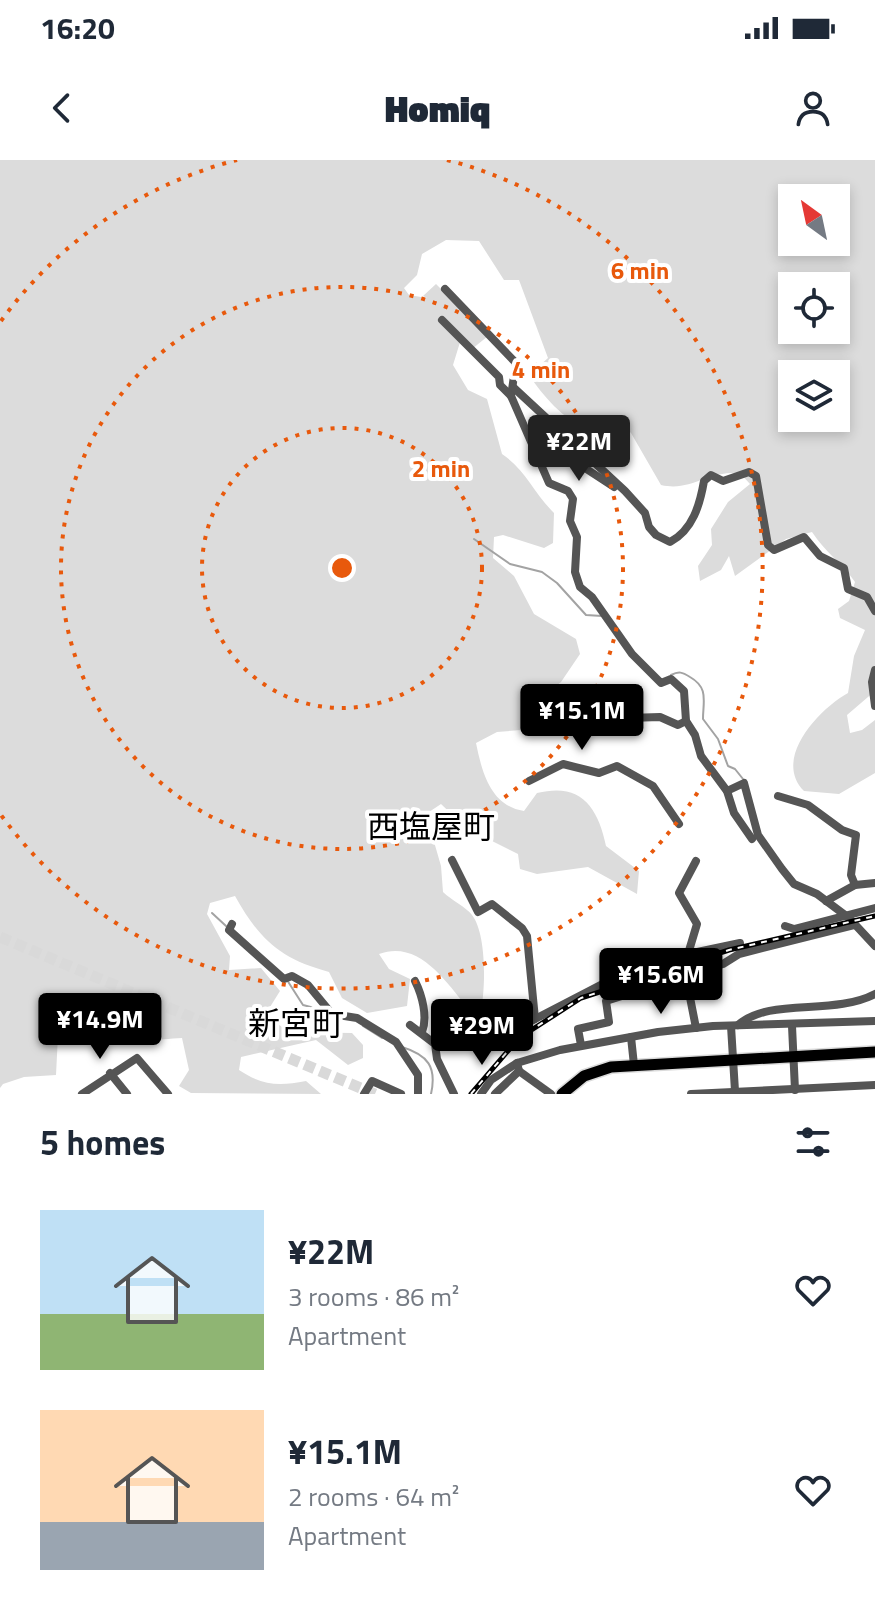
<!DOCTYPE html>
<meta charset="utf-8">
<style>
body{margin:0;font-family:"Titillium Web","Noto Sans JP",sans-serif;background:#f6f6f7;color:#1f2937;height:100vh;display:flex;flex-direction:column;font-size:30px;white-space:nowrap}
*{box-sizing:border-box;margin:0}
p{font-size:26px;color:#747a83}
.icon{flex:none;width:44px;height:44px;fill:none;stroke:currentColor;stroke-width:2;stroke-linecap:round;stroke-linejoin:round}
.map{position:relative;height:934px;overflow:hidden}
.drawer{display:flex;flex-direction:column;background:#fff;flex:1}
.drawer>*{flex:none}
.needle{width:52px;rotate:327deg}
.buttons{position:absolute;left:778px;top:24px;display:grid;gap:16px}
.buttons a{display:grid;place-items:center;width:72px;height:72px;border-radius:0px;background:#fff;box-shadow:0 4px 12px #0003;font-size:40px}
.price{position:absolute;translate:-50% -68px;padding:0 18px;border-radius:8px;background:#000;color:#fff;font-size:26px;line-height:52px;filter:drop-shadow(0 2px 4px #0008)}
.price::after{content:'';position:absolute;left:50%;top:48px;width:24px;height:18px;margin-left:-12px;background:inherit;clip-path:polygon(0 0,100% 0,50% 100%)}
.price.selected{background:#222;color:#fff}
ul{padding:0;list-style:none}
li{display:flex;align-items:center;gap:24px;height:200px;padding:0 40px}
li span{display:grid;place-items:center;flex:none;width:224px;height:160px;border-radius:0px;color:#555}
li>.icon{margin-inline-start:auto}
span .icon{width:96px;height:96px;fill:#fffc;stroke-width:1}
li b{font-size:34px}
h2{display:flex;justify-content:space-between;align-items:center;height:96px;padding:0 40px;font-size:34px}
.status{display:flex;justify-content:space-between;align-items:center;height:56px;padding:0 40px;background:#fff;direction:ltr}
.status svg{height:22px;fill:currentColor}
header{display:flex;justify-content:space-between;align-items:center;height:104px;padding:0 40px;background:#fff;font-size:36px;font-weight:800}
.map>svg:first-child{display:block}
</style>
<div class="status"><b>16:20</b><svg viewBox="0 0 49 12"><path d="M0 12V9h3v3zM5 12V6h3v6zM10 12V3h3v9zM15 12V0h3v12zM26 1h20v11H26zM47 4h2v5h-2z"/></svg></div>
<header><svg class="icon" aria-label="back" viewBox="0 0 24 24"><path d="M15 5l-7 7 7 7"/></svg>Homiq<svg class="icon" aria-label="person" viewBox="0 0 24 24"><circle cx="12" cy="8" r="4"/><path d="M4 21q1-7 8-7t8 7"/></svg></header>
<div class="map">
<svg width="875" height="934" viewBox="0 0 875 934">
<rect width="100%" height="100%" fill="#fff"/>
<!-- green -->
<path fill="#dcdcdc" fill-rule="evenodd" d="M0 0H875V531L847 555 850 573 862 570 875 560V613L839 634 804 631C772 599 819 549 848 533L854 496 865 470 840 458 838 449 849 441 855 422C843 404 824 391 812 372L786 379 735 416 729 396 721 410 700 421 698 406 712 385 711 369 728 342 750 324 740 313C707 311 691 332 661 325L631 273 618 260 587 269C562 258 544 237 529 215L548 198 519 120H504L479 81 446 80 422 94 417 115 404 128 409 135 427 138 423 136 436 124 488 176 472 189 461 179 453 205 468 230 487 239 502 294C526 310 533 332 554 353L553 383 544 388 503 375 494 377 493 398 514 416 534 454 576 479 580 494 561 522 539 540 521 570 497 572 476 583C482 613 491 646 524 651L537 633C581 622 598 647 606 686L639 711 637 734 588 707 537 714 520 709 518 694 466 668 441 644 426 654 441 706 443 732C451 740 466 747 472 755 490 778 486 858 472 880H465L466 846C444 819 418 780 379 794L389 809 410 819 407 846 367 853 342 838 329 812C280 799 259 779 235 736L210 743 207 754 230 796 229 810 261 808 280 831 270 847 272 859 288 872 352 873 363 885V898L348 905 316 880 241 897 239 910C263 926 279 926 306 921L321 934 191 933 179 926 189 910 182 878C157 879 112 887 95 865 87 856 87 846 77 839L59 855 56 915 24 917 3 924 0 928ZM792 38H836V82H792ZM792 126H836V170H792ZM792 214H836V258H792Z"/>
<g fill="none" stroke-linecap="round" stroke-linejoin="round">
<!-- stream -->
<g stroke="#a3a3a3" stroke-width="2">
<polyline points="474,379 510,404 542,412 557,423 586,455 602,456"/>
<path d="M671 515C679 511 682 512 690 517 709 528 703 541 703 559L718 579 728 606 735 609 743 619"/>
<polyline points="212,753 226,766"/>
<polyline points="287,820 303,845 326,851"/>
<polyline points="363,866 382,878"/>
<path d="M402 887C428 895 437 907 431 934"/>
</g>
<!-- highway-tunnel -->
<polyline stroke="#d9d9d9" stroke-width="11" stroke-dasharray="11 5.5" stroke-linecap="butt" points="0,777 375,934"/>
<defs>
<polyline id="highway" points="562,934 584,916 611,907 875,892"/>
</defs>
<!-- highway casing -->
<use href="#highway" stroke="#dbdbdb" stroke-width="14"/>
<!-- minor -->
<g stroke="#555" stroke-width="8">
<polyline points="445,129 516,203 511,236 549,323 568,331 573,339 570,361 577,377 575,412 580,427 592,437 632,494 661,523 671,519 684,531 686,561 695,575 701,596 727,631 734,653 752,679"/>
<polyline points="442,160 499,217 500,225 511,236"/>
<path d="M514 228 625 331 645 353 649 367 656 375 670 382C693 370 700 344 704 321L711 315 723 321 749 312 756 316 768 385 774 390 804 377 820 396 844 408 848 429 867 437 875 451"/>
<polyline points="534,283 542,280 614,327"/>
<polyline points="875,510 872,522 875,546"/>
<polyline points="589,533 599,543 628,558 660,557 678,565 686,561"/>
<polyline points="529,621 563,604 599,613 617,606 653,626 679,664"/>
<polyline points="727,631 744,623 758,675 782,709 794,724 817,734 849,758 875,786"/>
<polyline points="778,636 808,645 842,670 856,675 851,715 855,725"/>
<polyline points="452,700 478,752 492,744 522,768 527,776 535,859 509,873"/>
<polyline points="826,741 855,725 875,723"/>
<polyline points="232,764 229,770 284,819 292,816 308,825 332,854 357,858 396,882 418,915 418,934"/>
<polyline points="785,766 794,769 875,748"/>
<polyline points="688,794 740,783"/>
<polyline points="685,812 696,868"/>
<path d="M415 821C422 835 428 857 422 872"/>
<polyline points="535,859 616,817 688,794 697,764 679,733 696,701"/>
<polyline points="410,865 435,884 437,899 454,934"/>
<path d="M738 865C770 837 833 856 875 834"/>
<polyline points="731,866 735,931"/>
<polyline points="792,866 795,930"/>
<polyline points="631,877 634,905"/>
<polyline points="581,885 578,869 609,862 606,841 723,804 739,794 854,765"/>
<polyline points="519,911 551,934"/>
<polyline points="110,913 127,934"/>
<polyline points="82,934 137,898 168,934"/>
<polyline points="364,934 372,921 401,934"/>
<polyline points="481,934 491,920 517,903"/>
<polyline points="495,934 519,911 517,903 560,890 658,872 713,866 875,861"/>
<polyline points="691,934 875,925"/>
</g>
<!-- highway -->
<use href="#highway" stroke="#000" stroke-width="11"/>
<defs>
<polyline id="rail" points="471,934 519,878 581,838 729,790 875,756"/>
</defs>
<!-- rail casing -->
<use href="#rail" stroke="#000" stroke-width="5"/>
<!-- rail -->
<use href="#rail" stroke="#fff" stroke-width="2" stroke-dasharray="6" stroke-linecap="butt"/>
</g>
<!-- distance rings -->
<g fill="none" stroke="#e8590c" stroke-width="4" stroke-dasharray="4 8">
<circle cx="342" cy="408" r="140"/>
<circle cx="342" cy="408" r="281"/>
<path d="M1 161A421 421 0 0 1 237 0M447 0A421 421 0 1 1 1 655"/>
</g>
<g text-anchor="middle" stroke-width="8" stroke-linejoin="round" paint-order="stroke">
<!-- neighbourhood labels -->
<g font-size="32" fill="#000" stroke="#fff">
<text x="431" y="678">西塩屋町</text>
<text x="296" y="875">新宮町</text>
</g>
</g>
<circle cx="342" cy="408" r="12" fill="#e8590c" stroke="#fff" stroke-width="4"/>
<g font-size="24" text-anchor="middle" font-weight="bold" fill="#e8590c" stroke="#fff" stroke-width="8" stroke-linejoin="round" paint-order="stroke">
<text x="640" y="119">6 min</text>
<text x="541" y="218">4 min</text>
<text x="441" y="317">2 min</text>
</g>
</svg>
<div class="buttons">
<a><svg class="needle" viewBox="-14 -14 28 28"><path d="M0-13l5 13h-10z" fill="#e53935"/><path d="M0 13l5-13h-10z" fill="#747a83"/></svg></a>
<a><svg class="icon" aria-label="locate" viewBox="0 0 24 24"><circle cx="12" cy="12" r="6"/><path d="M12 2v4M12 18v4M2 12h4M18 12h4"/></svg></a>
<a><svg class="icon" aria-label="layers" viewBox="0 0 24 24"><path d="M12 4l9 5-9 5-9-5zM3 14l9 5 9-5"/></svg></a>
</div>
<b class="price selected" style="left:579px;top:323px">¥22M</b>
<b class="price" style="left:582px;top:592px">¥15.1M</b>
<b class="price" style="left:661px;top:856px">¥15.6M</b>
<b class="price" style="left:100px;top:901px">¥14.9M</b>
<b class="price" style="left:482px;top:907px">¥29M</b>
</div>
<section class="drawer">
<h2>5 homes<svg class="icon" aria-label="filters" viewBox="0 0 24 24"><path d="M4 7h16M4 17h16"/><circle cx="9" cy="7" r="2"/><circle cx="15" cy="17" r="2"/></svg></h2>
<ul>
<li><span style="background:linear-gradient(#bfe0f5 65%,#8fb573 0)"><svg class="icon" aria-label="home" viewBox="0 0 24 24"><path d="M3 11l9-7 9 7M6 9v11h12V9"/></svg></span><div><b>¥22M</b><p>3 rooms · 86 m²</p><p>Apartment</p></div><svg class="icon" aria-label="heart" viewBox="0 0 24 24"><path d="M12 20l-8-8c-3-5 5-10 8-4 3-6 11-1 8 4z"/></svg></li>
<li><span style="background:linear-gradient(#ffd9b3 70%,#9aa5b1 0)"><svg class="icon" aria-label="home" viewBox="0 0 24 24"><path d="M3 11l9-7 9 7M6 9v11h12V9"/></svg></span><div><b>¥15.1M</b><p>2 rooms · 64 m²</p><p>Apartment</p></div><svg class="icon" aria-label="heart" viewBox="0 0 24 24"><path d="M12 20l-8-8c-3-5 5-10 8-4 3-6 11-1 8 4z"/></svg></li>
</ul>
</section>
